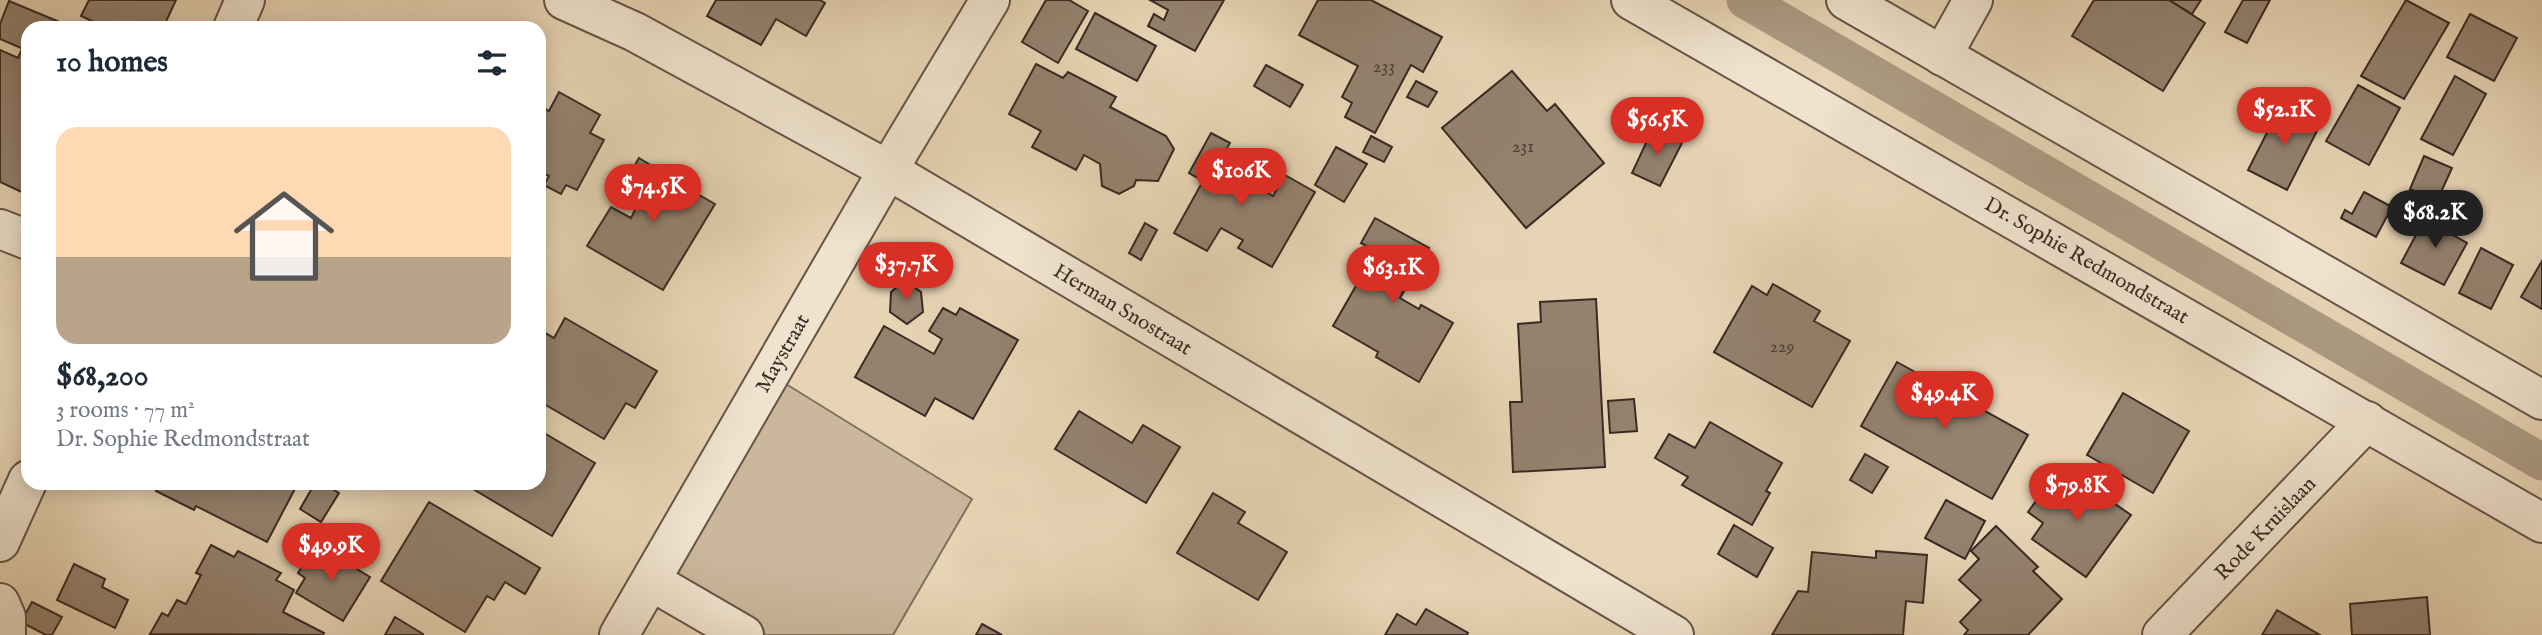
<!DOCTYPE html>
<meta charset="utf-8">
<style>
body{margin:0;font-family:"IM FELL English",serif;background:#f2f2f3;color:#1f2937;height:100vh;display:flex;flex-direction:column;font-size:26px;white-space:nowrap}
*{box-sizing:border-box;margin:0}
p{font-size:23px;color:#747a83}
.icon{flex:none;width:38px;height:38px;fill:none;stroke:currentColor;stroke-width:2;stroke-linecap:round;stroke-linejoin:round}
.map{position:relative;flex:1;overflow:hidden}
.sheet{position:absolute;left:21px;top:21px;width:525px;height:469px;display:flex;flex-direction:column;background:#fff;border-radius:21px;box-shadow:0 4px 18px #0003}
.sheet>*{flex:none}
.price{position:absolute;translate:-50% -60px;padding:0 16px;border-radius:24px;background:#d93025;color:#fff;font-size:23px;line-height:46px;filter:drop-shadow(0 2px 4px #0008)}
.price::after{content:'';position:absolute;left:50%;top:42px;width:21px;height:16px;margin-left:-10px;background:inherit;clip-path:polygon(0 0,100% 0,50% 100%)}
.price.active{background:#222;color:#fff}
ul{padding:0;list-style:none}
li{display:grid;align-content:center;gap:14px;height:371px;padding:0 35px}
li+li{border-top:2px solid #e0e1e3}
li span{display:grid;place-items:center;height:217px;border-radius:21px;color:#555}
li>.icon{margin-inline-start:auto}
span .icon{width:126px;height:126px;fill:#fffc;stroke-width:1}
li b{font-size:30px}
h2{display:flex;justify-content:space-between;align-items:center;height:84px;padding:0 35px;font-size:30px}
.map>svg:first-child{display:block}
</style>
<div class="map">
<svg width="2542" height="635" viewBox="0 0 2542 635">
<rect width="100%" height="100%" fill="#e7d4b4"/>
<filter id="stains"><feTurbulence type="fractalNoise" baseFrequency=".00286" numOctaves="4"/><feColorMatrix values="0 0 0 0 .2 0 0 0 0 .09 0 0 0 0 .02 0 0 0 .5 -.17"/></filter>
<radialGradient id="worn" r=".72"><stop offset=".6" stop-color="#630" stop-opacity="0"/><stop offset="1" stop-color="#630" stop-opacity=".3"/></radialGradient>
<!-- green -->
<polygon fill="#cab79c" stroke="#827060" stroke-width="2" points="786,384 972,499 893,635 766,635 684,589 677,580 679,569"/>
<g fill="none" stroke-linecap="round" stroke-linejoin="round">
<!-- canal -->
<polyline stroke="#ac9a83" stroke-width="37" points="1745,0 2542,462"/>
</g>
<!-- building -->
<g fill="#94826f" stroke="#3a2a24" stroke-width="2">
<polygon points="89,0 176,0 163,28 107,28 81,16"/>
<polygon points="716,0 820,0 825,3 806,36 776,19 761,45 707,16"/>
<polygon points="1046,0 1069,0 1088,11 1058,63 1022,42"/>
<polygon points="1150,0 1224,0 1195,51 1148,26 1154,14 1164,20 1168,10"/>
<polygon points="1318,0 1371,0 1442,37 1423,72 1411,65 1375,133 1345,117 1352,103 1342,97 1358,66 1299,35"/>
<polygon points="2094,0 2169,0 2205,23 2163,91 2072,36"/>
<polygon points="2169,0 2201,0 2192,14"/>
<polygon points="2243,0 2270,0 2247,43 2225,32"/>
<polygon points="2406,0 2449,23 2404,99 2361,76"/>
<polygon points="9,1 74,28 28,28 28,51 0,39 0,24"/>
<polygon points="1095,13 1156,46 1137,81 1076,49"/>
<polygon points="2470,14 2517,38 2494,81 2447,57"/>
<polygon points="0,50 18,58 21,51 28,54 28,195 0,182"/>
<polygon points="1036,64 1063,78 1068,72 1116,97 1110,107 1166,136 1174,149 1158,181 1136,180 1134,186 1119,194 1102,186 1100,164 1084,155 1076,170 1032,147 1041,131 1009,114"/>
<polygon points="1266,65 1303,85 1290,107 1254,86"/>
<polygon points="1512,71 1547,111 1555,104 1604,163 1526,228 1442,128"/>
<polygon points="2455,76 2486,94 2453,155 2421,139"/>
<polygon points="1416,81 1437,92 1428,107 1407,97"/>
<polygon points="2358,85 2400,108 2369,165 2326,141"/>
<polygon points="559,92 600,115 590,133 604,140 577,190 566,185 561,194 544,185 549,176 539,171 539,105 549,111"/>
<polygon points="2281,105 2320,125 2287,190 2248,170"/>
<polygon points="1653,128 1682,143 1660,186 1632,173"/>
<polygon points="1211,133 1230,143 1217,165 1273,196 1285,175 1315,192 1272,267 1238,248 1243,240 1221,228 1207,251 1174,233 1203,181 1189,173"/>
<polygon points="1371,136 1392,147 1384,162 1363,152"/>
<polygon points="1336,147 1367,164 1344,202 1315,185"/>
<polygon points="2424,156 2452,168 2437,201 2410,189"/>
<polygon points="639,158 662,172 665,167 692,183 689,189 715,204 663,290 587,246 611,207 631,218 639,202 620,191"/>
<polygon points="2364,192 2392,207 2376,237 2341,218 2345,210 2352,214"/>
<polygon points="2436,211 2453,220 2446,231 2467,243 2444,285 2401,263 2424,220 2429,223"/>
<polygon points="1375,218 1429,248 1400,298 1419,309 1421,305 1453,323 1419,382 1376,357 1378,352 1333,326 1376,251 1361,243"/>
<polygon points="1145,223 1157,230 1141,260 1129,253"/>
<polygon points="2481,248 2513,265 2491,309 2459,293"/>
<polygon points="2542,261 2542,309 2521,297"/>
<polygon points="905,280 921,292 923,312 907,324 890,312 891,292"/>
<polygon points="1773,284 1820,311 1814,321 1850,341 1812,407 1714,352 1752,286 1767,295"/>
<polygon points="1596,299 1605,467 1513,472 1510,402 1522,402 1518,324 1541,322 1540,302"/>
<polygon points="943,308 956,315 960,308 1018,340 973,419 935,398 925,416 855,377 884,326 934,354 942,339 929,331"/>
<polygon points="565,318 657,371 635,408 626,403 604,439 539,401 539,337 542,331 554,338"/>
<polygon points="1897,362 2028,435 1992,499 1861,426"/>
<polygon points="2123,393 2189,431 2153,493 2087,455"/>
<polygon points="1634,399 1637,431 1610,433 1608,401"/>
<polygon points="1079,411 1132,443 1143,425 1180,447 1146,503 1055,449"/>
<polygon points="1710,422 1782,463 1766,491 1770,493 1752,525 1682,485 1688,477 1655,458 1669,434 1695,448"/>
<polygon points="539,430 595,463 552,536 463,483 539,483"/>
<polygon points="1865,454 1888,467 1872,493 1850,480"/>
<polygon points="2072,474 2131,515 2086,577 2032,539 2043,523 2028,512 2051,480 2062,487"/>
<polygon points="160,483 298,483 267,542 196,506 194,510 156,491"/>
<polygon points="315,483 323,483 339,493 321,522 300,509"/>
<polygon points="1213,493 1245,512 1238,523 1287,552 1258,600 1177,553"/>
<polygon points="1946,500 1985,521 1965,559 1925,538"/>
<polygon points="429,502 540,568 525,594 505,582 494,600 487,596 465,632 381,581"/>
<polygon points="1734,525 1773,548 1757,577 1718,554"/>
<polygon points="1996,526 2038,567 2033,571 2062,599 2028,635 1964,635 1968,630 1960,622 1981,600 1959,580 1979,559 1971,551"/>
<polygon points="316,544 370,577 343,621 296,593 305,578 298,573"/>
<polygon points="211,545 234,557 238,551 281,573 276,580 294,590 283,612 324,633 323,635 150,634 162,613 168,616 177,600 186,604 201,575 196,573"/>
<polygon points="1876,551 1927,555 1923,603 1906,601 1903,635 1772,635 1798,591 1808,592 1812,552 1876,558"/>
<polygon points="74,564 105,579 102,587 128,600 115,628 57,600"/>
<polygon points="2427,597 2430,635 2352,635 2350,604"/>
<polygon points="32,602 62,617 52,635 46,635 21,622"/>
<polygon points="1426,609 1468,633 1467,635 1385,635 1397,614 1416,625"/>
<polygon points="2277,610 2320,635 2262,635"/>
<polygon points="395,617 423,634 423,635 385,635"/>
<polygon points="982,624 1002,635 976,635"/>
</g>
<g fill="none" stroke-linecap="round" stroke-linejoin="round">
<defs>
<g id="minor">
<polyline points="564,0 635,32 888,170 1674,635"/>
<polyline points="1631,0 2542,523"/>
<polyline points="1846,0 2542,400"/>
<polyline points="233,28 245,0"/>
<polyline points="1942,56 1973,0"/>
<polyline points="0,229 28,240"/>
<polyline points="0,542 28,480"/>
<polyline points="651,581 744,635"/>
<polyline points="0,603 6,617 6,635"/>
<polyline points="619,635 888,170 990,0"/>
<polyline points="2162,635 2367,421"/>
</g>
</defs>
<!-- minor casing -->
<use href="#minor" stroke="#655448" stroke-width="42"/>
<!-- minor -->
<use href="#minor" stroke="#efe3ce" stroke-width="38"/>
</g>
<g text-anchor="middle" stroke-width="5" stroke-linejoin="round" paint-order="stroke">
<!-- number labels -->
<g font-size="18" fill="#504037">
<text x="1384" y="72">233</text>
<text x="1523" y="152">231</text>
<text x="1782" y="352">229</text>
</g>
<!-- street labels -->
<g font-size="21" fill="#3a2a24" stroke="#efe3ce">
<text transform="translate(2087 260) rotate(30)" y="7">Dr. Sophie Redmondstraat</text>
<text transform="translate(1123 309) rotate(31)" y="7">Herman Snostraat</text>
<text transform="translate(782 353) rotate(-60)" y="7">Maystraat</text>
<text transform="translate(2265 528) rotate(-46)" y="7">Rode Kruislaan</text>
</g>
</g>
<rect width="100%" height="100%" filter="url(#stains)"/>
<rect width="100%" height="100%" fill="url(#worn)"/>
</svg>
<b class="price" style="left:2284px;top:147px">$52.1K</b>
<b class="price" style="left:1657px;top:157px">$56.5K</b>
<b class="price" style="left:1241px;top:208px">$106K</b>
<b class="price" style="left:653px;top:224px">$74.5K</b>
<b class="price active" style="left:2435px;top:250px">$68.2K</b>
<b class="price" style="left:906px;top:302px">$37.7K</b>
<b class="price" style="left:1393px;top:305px">$63.1K</b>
<b class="price" style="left:1944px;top:431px">$49.4K</b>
<b class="price" style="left:2077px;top:523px">$79.8K</b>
<b class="price" style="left:331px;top:583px">$49.9K</b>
<section class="sheet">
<h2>10 homes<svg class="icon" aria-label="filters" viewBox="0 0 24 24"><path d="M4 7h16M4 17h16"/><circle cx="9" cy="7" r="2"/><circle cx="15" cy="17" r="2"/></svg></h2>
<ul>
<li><span style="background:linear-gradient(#ffd9b3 60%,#b9a48a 0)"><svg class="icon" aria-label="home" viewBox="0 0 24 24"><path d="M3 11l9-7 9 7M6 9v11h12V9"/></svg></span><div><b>$68,200</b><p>3 rooms · 77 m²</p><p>Dr. Sophie Redmondstraat</p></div></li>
</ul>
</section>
</div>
